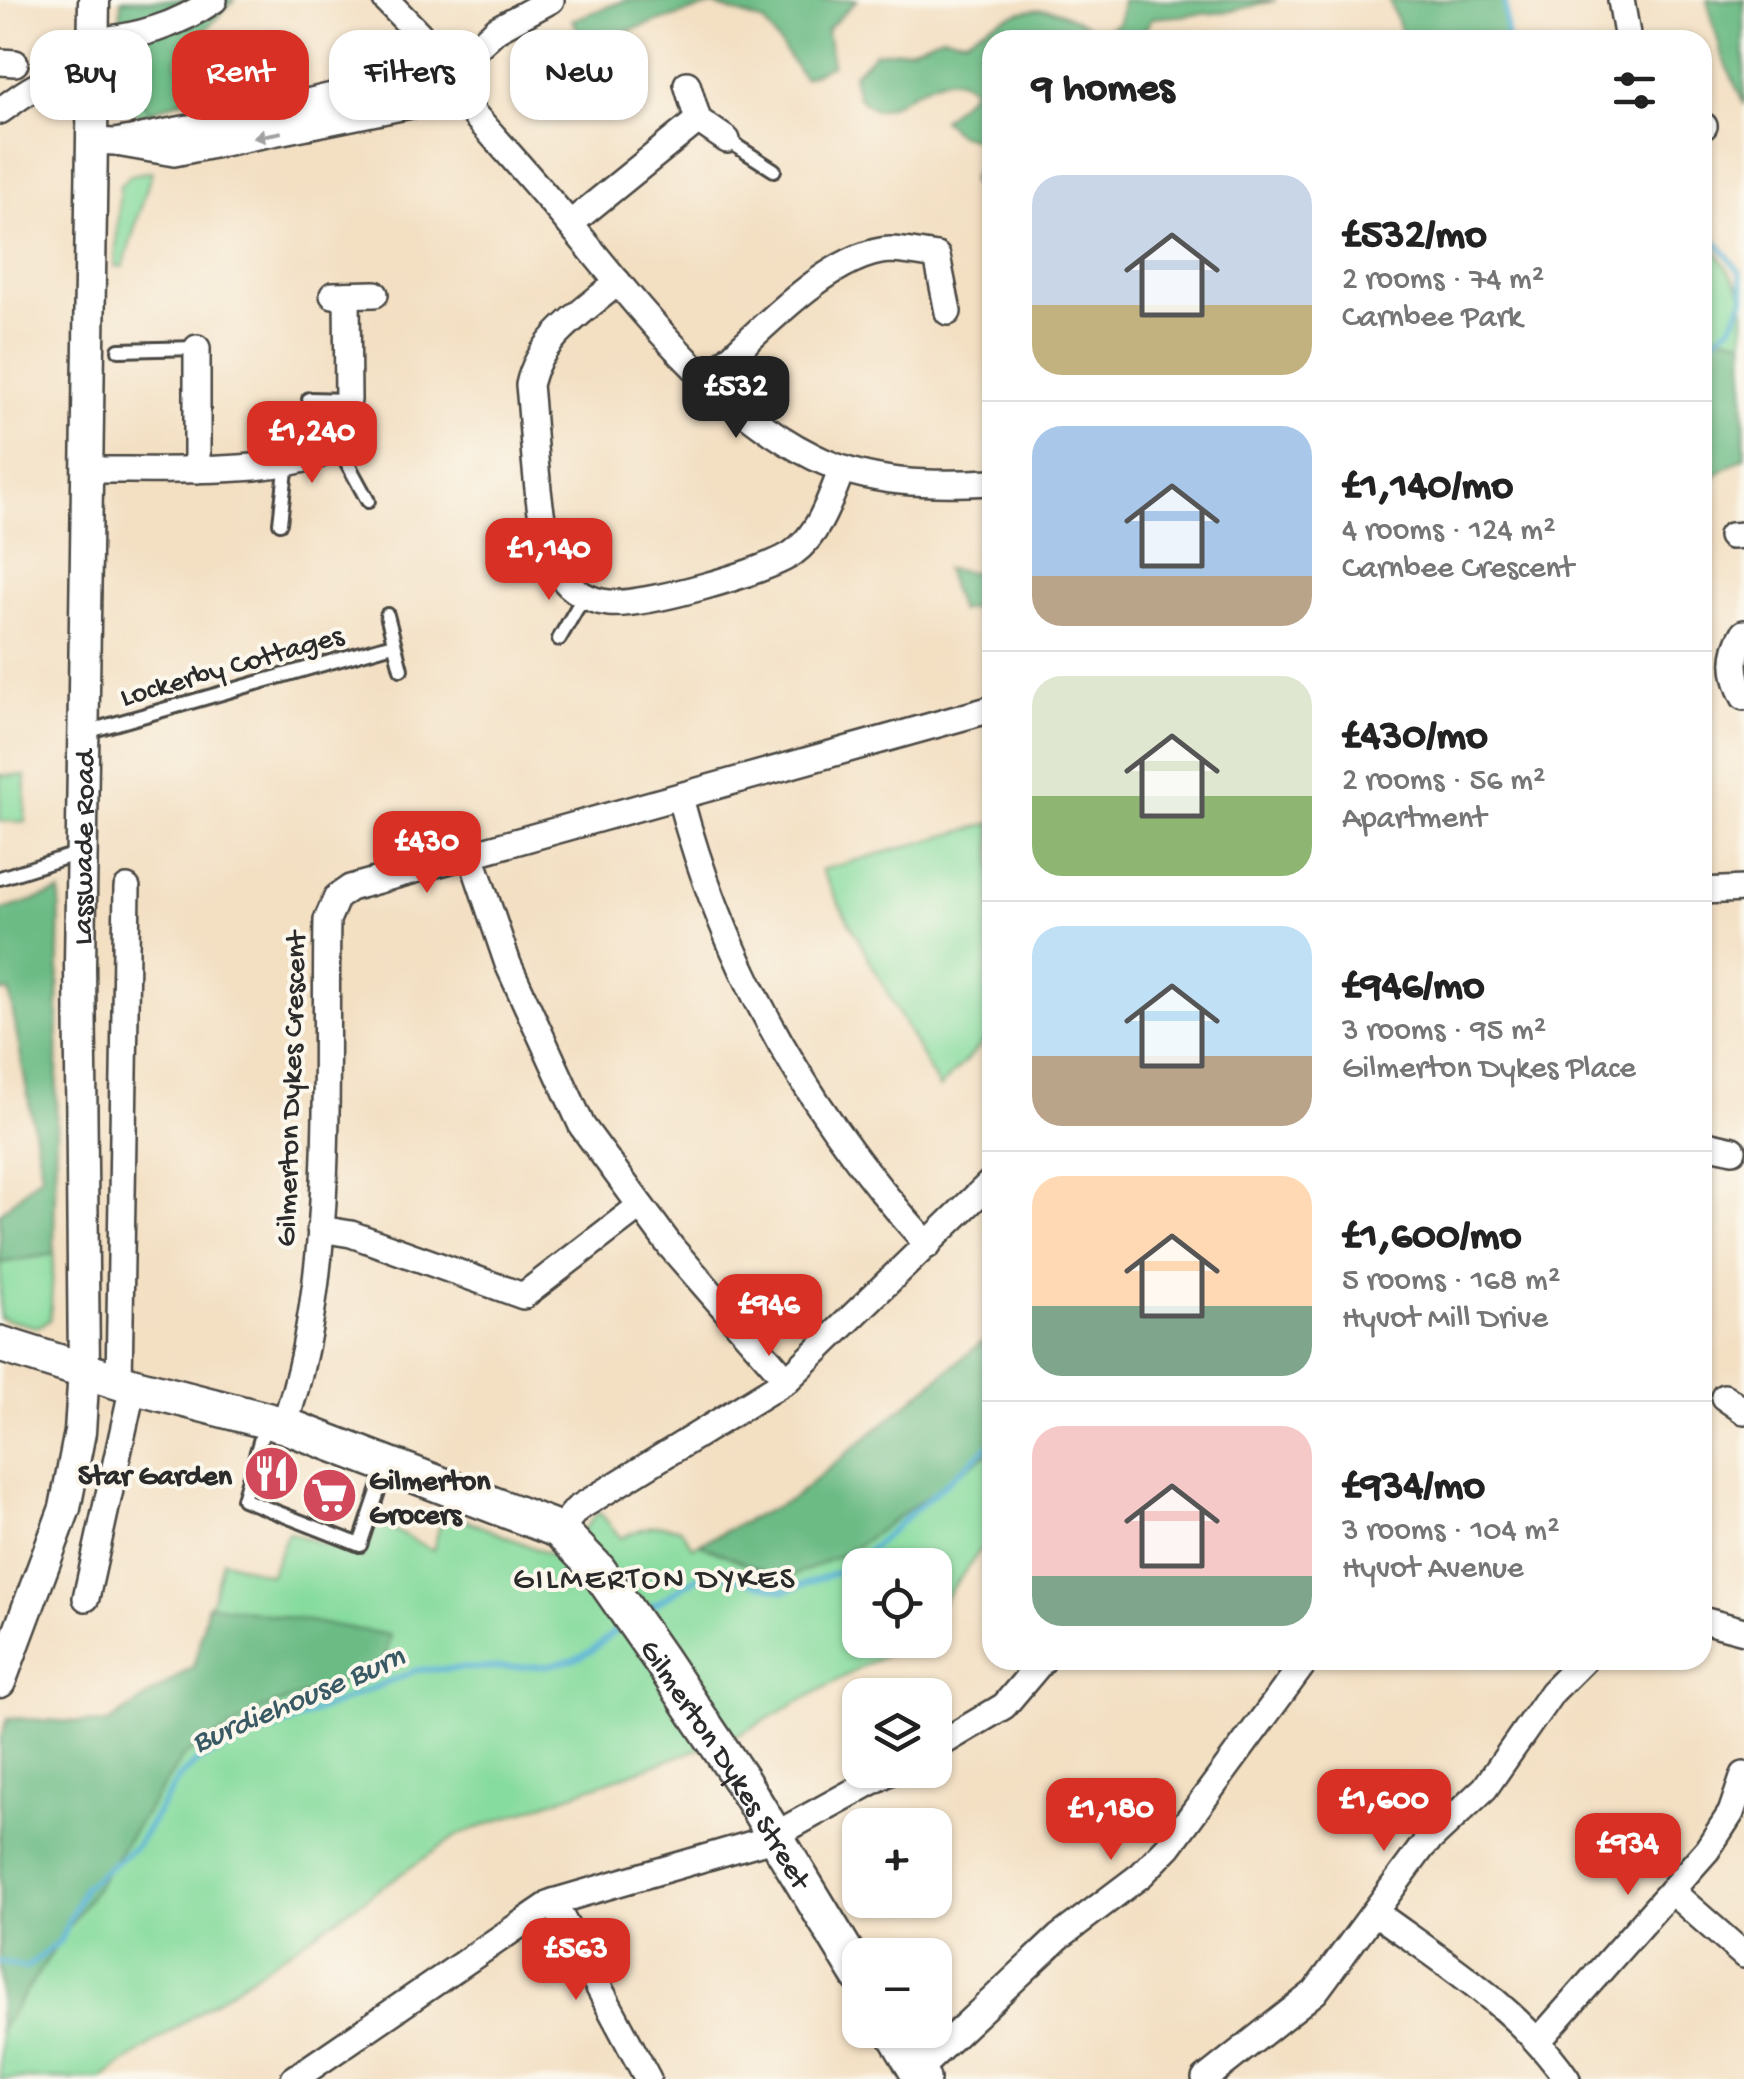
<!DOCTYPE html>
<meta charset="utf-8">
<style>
body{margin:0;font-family:"Gochi Hand",sans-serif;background:#f2f2f2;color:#222;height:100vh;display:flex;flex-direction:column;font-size:38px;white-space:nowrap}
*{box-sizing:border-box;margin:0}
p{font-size:32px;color:#767676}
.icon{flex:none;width:55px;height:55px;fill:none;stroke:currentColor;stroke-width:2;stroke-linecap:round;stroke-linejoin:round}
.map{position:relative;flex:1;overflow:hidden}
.side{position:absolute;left:982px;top:30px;width:730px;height:1640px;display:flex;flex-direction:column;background:#fff;border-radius:30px;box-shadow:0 2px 8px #0004}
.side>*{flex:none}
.hud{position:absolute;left:30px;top:30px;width:802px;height:90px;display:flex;gap:20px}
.controls{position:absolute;left:842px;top:1548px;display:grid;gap:20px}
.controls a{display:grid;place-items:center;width:110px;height:110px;border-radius:20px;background:#fff;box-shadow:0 2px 8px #0004;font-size:50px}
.price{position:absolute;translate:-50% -85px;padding:0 22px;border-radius:20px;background:#d93025;color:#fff;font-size:32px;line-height:65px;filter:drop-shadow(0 2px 5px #0008)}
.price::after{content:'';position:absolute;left:50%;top:60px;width:30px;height:22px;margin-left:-15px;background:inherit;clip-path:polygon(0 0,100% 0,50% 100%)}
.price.on{background:#222;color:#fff}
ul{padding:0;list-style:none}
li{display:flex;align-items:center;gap:30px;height:250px;padding:0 50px}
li+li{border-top:2px solid #e0e0e0}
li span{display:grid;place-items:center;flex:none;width:280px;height:200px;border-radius:30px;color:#555}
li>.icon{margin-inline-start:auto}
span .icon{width:120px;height:120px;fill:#fffc;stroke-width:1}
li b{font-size:42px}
h2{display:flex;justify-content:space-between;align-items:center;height:120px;padding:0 50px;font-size:42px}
.pill{padding:0 35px;border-radius:30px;background:#fff;box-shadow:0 2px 8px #0004;font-size:35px;line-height:90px}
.pill.on{background:#d93025;color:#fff}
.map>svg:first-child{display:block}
</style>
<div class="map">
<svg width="1744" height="2079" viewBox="0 0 1744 2079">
<rect width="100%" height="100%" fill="#fbf7ec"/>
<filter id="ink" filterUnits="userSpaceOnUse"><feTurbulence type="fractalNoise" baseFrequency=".01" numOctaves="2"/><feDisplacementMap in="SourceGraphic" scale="20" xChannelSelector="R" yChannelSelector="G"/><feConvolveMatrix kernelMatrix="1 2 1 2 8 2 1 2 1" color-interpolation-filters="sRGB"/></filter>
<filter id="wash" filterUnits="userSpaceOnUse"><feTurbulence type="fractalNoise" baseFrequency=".0048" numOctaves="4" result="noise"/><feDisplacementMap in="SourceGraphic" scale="40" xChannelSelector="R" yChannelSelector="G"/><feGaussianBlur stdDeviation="2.25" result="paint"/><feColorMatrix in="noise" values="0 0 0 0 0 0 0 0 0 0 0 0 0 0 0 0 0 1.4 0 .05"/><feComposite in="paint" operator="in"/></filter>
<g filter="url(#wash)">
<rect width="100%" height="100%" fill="#f3dfc2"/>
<!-- green -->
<g fill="#86db9e" stroke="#588364" stroke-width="2.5">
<polygon points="122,54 155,114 135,114 122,104"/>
<polygon points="152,171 123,267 115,266 120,185 131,175"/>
<polygon points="1702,229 1744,295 1744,457 1718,473 1703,490"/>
<polygon points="0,775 26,776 25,822 0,821"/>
<polygon points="992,823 992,1034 939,1088 821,870"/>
<polygon points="54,1254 50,1320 37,1327 0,1318 0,1263"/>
<path d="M992 1334V1534L935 1612V1565H860V1640H904L891 1651 740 1734 458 1835 101 2079H0V1741L8 1718 107 1724 193 1666 223 1560 270 1575 288 1532 363 1558 376 1521 433 1550 444 1511 558 1558 599 1512 621 1538C643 1527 657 1522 681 1529L692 1547 792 1499Z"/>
</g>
<!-- forest -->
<g fill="#6cbb85" stroke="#4c7358" stroke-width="2.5">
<polygon points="121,0 234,0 176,61 185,82 185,99 149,112 118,61"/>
<polygon points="626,0 857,0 827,30 832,65 804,78 764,22 713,5 587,43 572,20"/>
<path d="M1122 0H1276L1227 12 1152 18 1139 40H992V186L977 190 971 181 987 143 958 134 942 120 974 90C943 57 905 107 875 110L858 97 853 75 875 53 910 49 942 36 966 39C990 23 1024 4 1055 11 1079 16 1096 42 1119 22Z"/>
<polygon points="1389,0 1504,0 1506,40 1399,40 1400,29"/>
<polygon points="1707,0 1744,0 1744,105 1721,52"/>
<polygon points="1703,332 1744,340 1744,457 1718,473 1703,490"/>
<polygon points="945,569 992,574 992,603 959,611"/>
<polygon points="60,892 54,1254 0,1263 0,1213 42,1174 9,991 0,992 0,911"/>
<polygon points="992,1334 992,1450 850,1551 785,1580 699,1544 792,1499"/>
<polygon points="208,1604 390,1635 384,1666 264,1709 183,1757 0,2030 0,1741 8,1718 107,1724 194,1666"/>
</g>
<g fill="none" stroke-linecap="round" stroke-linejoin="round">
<!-- stream -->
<g stroke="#53b2d2" stroke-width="6">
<polyline points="1505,0 1507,40"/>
<polyline points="1702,223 1740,272 1744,295"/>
<polyline points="1702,347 1732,325 1744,298"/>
<polyline points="643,1612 709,1570 785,1591 847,1569 992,1443"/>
<polyline points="0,1962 26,1968 60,1941 84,1887 136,1846 179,1778 200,1759 417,1670 544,1666 573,1660 591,1651 624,1624"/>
</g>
</g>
</g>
<g filter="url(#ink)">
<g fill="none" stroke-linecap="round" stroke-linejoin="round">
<defs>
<g id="service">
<polyline points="727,140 774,170"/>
<polyline points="119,350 197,348"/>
<polyline points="309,399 348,400"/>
<polyline points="338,446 368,501"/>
<polyline points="280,523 287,461"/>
<polyline points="387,615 401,669"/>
<polyline points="559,639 584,596"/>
<polyline points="86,732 393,644"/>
<polyline points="0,878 79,853"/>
<polyline points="266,1421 243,1499 360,1545 387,1465"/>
</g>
<g id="minor">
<polyline points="386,0 419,34 436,62"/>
<polyline points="1621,0 1628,40"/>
<path d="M93 41C138 37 176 26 214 0"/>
<polyline points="0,62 15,63"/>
<circle cx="441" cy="83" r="21"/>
<polyline points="455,67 497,29 551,0"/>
<polyline points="687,84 698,120 727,140"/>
<path d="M458 96C496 140 536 183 573 228 642 311 715 408 814 457 869 485 932 485 992 482"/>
<path d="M0 111C35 85 47 76 92 74"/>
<polyline points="1702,127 1704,126"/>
<polyline points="91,141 115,142 231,120 421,75"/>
<polyline points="122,144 174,153 431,101"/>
<polyline points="570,224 698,120"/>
<path d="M618 282C584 311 539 338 529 385 534 429 536 539 559 573 570 590 589 601 609 603 641 607 767 572 793 553 820 533 830 499 842 469"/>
<polyline points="333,295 375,294"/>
<path d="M707 379C753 339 828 253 890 250 905 250 922 254 937 256L948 312"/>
<path d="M87 470C146 469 291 477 338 446L348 400 347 295"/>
<polyline points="197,470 197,348"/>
<polyline points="1731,536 1744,535"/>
<path d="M1744 633C1731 654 1733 676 1744 697"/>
<path d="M680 798C725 968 811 1116 928 1245"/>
<polyline points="471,855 508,964 582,1126 671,1247 787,1380"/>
<polyline points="1702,891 1744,889"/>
<polyline points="1702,1143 1733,1150"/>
<polyline points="320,1229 351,1234 523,1296 639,1207"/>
<polyline points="119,1381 127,888"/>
<polyline points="1724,1397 1744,1411"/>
<path d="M284 1425C337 1276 324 1078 327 920L337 897 350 888 992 709"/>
<polyline points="559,1530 577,1509 787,1380 992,1181"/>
<polyline points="86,1598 133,1386"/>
<polyline points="1702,1620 1744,1631"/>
<polyline points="935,1747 1004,1706 1043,1660"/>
<polyline points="1671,1891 1744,1955"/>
<polyline points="553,1902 648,2079"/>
<path d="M1376 1913C1445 1963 1518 2008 1567 2079"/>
<polyline points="1540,2039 1707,1850 1731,1813 1744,1775"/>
<polyline points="917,2071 1059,1937 1141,1875 1169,1846 1306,1660"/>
<polyline points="294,2079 553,1902 766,1840 893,1770"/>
<polyline points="1205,2079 1315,1992 1423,1846 1485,1788 1552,1692 1584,1660"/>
</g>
<g id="tertiary">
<path id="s1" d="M0 1682 65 1508 80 1432 84 1369 80 965 94 0"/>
</g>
<g id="secondary">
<path id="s2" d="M0 1344 133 1386 284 1425 559 1530 598 1570 660 1659 741 1780 860 1976"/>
<polyline points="893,2030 922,2079"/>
</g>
</defs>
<!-- service casing -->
<use href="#service" stroke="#494642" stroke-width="18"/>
<!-- minor casing -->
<use href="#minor" stroke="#494642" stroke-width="30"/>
<!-- tertiary casing -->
<use href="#tertiary" stroke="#494642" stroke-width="35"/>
<!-- secondary casing -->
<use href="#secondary" stroke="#494642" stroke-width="40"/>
<!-- service -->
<use href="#service" stroke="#fff" stroke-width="12"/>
<!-- minor -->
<use href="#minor" stroke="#fff" stroke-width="25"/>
<!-- tertiary -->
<use href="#tertiary" stroke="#fff" stroke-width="30"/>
<!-- secondary -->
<use href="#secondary" stroke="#fff" stroke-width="35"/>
</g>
<!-- one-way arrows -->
<defs><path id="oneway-solid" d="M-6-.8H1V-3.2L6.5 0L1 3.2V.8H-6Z" transform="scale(2.5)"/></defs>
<use fill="#a0a0a0" href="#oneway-solid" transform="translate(267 135) rotate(169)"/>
</g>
<!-- icons -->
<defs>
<symbol id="restaurant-disc" viewBox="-11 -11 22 22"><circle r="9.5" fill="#d1495b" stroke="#fbf7ec"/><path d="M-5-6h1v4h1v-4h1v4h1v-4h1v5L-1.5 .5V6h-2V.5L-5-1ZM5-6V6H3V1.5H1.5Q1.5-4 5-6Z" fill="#fff"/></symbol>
<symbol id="supermarket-disc" viewBox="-11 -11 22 22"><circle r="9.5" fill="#d1495b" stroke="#fbf7ec"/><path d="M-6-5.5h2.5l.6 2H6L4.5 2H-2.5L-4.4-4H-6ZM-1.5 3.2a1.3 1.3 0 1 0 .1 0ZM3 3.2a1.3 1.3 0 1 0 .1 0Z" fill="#fff"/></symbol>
</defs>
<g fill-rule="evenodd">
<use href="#restaurant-disc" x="240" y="1442" width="63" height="63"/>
<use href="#supermarket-disc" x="298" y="1464" width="63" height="63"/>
</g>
<g text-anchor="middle" stroke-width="8" stroke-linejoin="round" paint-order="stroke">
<!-- street labels -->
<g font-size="30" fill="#2b2b2b" stroke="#fbf7ec">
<text transform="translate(231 664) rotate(-16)" y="10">Lockerby Cottages</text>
<text dy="10" stroke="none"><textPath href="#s1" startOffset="848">Lasswade Road</textPath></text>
<text transform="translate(289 1089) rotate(-88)" y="10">Gilmerton Dykes Crescent</text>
<text dy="10" stroke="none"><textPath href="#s2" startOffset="878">Gilmerton Dykes Street</textPath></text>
</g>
<!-- poi labels -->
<g font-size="30" font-weight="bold" fill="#2b2b2b" stroke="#fbf7ec" text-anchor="end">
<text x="232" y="1484">Star Garden</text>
<text x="369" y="1489" text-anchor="start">Gilmerton<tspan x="369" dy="34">Grocers</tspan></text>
</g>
<!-- neighbourhood labels -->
<g font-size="32" letter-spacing="2.5" fill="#2b2b2b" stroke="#fbf7ec">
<text x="655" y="1587">GILMERTON DYKES</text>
</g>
<!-- water labels -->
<g font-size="32" font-style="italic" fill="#395a65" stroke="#fbf7ec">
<text transform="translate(297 1697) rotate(-23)" y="11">Burdiehouse Burn</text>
</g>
</g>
</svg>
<div class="controls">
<a><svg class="icon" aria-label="locate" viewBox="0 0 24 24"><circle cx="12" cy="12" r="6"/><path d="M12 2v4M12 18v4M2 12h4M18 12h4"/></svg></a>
<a><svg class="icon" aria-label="layers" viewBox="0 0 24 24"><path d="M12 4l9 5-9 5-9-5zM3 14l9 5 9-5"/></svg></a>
<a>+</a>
<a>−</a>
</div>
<b class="price on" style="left:736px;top:441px">£532</b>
<b class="price" style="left:312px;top:486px">£1,240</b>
<b class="price" style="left:549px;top:603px">£1,140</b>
<b class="price" style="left:427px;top:896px">£430</b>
<b class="price" style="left:769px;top:1359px">£946</b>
<b class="price" style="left:1384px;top:1854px">£1,600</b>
<b class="price" style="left:1111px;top:1863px">£1,180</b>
<b class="price" style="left:1628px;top:1898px">£934</b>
<b class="price" style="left:576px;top:2003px">£563</b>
<div class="hud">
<a class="pill">Buy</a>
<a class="pill on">Rent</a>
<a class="pill">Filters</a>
<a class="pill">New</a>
</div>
<section class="side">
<h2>9 homes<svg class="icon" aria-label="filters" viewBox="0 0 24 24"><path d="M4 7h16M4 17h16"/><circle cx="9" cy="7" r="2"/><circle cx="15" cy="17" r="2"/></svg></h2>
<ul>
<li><span style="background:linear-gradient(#c9d6e8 65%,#c2b280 0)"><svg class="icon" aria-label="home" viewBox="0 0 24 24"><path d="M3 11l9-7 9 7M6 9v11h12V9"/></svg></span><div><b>£532/mo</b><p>2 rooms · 74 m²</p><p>Carnbee Park</p></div></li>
<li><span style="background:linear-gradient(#a9c7e8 75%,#b9a48a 0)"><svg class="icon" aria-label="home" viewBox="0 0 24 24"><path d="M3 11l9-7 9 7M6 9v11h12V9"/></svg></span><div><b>£1,140/mo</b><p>4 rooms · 124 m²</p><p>Carnbee Crescent</p></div></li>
<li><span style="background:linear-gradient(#dfe7d0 60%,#8fb573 0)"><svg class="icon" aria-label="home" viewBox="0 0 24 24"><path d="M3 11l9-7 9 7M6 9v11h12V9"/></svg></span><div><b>£430/mo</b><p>2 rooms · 56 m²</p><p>Apartment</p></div></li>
<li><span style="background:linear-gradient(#bfe0f5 65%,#b9a48a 0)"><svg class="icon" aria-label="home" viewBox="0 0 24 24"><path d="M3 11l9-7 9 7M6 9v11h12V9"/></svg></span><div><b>£946/mo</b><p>3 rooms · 95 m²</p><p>Gilmerton Dykes Place</p></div></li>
<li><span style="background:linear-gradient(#ffd9b3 65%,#7fa58c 0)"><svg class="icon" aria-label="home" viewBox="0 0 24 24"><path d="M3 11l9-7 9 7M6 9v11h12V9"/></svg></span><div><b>£1,600/mo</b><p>5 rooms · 168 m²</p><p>Hyvot Mill Drive</p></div></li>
<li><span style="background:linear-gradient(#f6c9c9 75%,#7fa58c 0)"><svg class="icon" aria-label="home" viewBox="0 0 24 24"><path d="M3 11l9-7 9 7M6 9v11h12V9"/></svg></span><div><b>£934/mo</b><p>3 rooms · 104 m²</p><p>Hyvot Avenue</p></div></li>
</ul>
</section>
</div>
